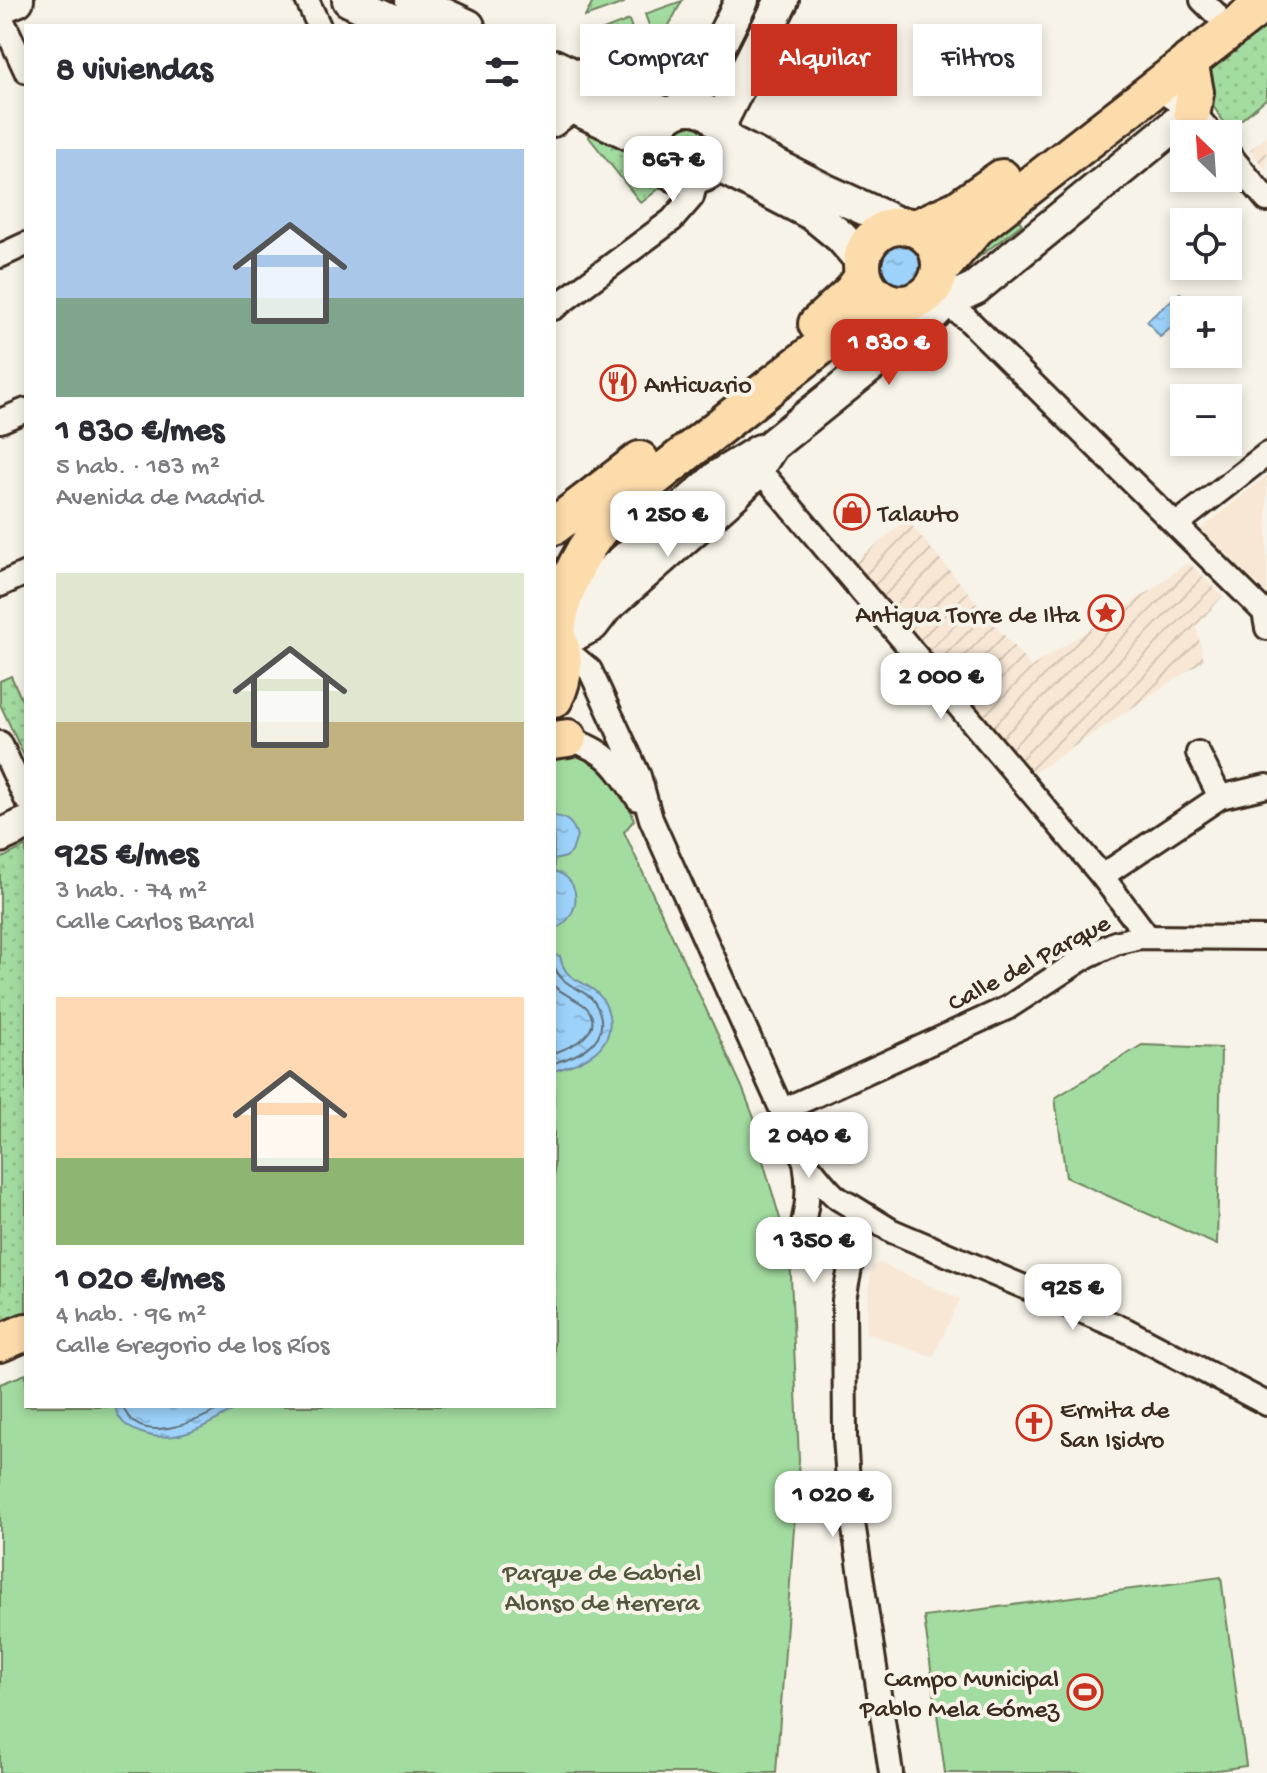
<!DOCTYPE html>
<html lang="es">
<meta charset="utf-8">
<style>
body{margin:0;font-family:"Gochi Hand",sans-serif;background:#f2f2f3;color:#2b2b33;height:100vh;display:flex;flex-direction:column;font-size:30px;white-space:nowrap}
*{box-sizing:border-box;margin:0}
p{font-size:26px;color:#7c7c81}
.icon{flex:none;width:44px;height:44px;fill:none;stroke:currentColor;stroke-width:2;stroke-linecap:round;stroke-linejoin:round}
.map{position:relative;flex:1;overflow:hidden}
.details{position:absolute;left:24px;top:24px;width:532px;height:1384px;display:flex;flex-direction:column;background:#fff;border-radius:0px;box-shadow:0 4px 12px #0003}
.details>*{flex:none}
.banner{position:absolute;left:580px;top:24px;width:566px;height:72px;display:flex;gap:16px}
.needle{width:52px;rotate:335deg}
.buttons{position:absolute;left:1170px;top:120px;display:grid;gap:16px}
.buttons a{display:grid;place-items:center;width:72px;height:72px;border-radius:0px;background:#fff;box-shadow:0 4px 12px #0003;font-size:40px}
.price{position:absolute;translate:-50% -68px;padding:0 18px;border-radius:16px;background:#fff;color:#222;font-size:26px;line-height:52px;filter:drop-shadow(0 2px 4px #0008)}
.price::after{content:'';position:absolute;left:50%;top:48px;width:24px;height:18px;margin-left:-12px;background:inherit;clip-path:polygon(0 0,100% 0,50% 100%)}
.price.current{background:#c8321e;color:#fff}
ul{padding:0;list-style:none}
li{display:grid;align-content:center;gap:16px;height:424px;padding:0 32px}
li span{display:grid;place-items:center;height:248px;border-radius:0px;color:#555}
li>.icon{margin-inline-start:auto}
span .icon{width:144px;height:144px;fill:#fffc;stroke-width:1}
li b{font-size:34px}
h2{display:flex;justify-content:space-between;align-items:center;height:96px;padding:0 32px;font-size:34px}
.tag{padding:0 28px;border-radius:0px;background:#fff;box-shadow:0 4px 12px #0003;font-size:28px;line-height:72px}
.tag.current{background:#c8321e;color:#fff}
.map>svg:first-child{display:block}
</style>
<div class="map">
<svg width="1267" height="1773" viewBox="0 0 1267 1773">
<defs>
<pattern id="industrial-furrows" width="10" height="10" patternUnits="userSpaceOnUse" patternTransform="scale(2)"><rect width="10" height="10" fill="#f8e7d5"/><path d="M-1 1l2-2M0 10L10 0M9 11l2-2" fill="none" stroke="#d6c6b6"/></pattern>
<pattern id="grass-tufts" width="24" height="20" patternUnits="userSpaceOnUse" patternTransform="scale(2)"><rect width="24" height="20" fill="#a3dca0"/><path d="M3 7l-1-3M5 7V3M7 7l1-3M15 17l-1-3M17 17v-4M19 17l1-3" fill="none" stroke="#8dbd89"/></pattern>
<pattern id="garden-dots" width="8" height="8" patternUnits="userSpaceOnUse" patternTransform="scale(2)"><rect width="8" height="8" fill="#a3dca0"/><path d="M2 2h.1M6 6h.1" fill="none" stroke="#8dbd89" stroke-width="1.8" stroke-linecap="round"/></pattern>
<pattern id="water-ripples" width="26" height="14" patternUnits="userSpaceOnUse" patternTransform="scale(2)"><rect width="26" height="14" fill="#9dd3fb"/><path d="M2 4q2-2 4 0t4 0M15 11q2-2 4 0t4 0" fill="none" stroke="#88b5d7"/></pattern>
</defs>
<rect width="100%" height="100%" fill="#f7f3e8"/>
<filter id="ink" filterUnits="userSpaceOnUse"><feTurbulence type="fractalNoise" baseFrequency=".0125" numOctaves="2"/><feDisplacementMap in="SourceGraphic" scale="16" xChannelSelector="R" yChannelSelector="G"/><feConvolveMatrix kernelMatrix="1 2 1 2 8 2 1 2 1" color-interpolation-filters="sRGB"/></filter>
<g filter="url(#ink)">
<!-- built -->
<g fill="#f8e7d5">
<polygon points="1267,475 1267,594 1201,529"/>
<polygon points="880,1263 960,1299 933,1357 866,1333 871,1267"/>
</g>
<!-- industrial -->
<g fill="url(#industrial-furrows)">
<polygon points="1267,136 1267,171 1250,150"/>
<polygon points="907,520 1031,667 1150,591 1188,562 1223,596 1196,626 1204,660 1028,777 850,566"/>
</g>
<!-- grass -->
<g fill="url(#grass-tufts)" stroke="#6f835f" stroke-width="2">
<polygon points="594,0 622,0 624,3 585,17"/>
<polygon points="682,1 657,48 645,14"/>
<polygon points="629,20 639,50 636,49 632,55 590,35"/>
<polygon points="1014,214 1022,224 963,269 964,261"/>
</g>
<!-- park -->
<g fill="#a3dca0" stroke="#6f835f" stroke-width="2">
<path d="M554 750C596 754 622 781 634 820L624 832 742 1087 759 1131V1147L790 1253 799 1460 776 1773H0V1384L26 1374V1406H554Z"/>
<polygon points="1142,1045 1221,1048 1217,1245 1066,1177 1055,1098"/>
<polygon points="1221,1577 1246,1766 1197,1773 945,1773 924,1617"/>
</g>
<!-- garden -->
<g fill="url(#garden-dots)" stroke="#6f835f" stroke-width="2">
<path d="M1267 16V98L1230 129C1179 72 1224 53 1267 16Z"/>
<circle cx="690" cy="143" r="24"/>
<polygon points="592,134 639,156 666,183 641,203 588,136"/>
<polygon points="11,676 26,709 26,760 0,704 0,681"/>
<polygon points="26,846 26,1314 0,1326 0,859"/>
</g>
<!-- water -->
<g fill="url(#water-ripples)" stroke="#768fa3" stroke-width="2">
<circle cx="901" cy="265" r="27"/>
<polygon points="1180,293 1194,309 1184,310 1184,317 1160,337 1147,321"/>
<path d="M554 816C567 817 573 823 577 836L572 852 566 857 554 860Z"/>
<path d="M554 871C584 879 581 917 555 929Z"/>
<path d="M554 955 560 956C565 982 581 978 597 993 604 999 607 1007 609 1015 615 1050 581 1063 554 1071Z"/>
<path d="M115 1406H240C211 1424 175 1447 139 1432 126 1427 118 1420 115 1406Z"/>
</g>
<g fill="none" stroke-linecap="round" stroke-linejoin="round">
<!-- shore -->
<g stroke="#626e76" stroke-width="2">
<circle cx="901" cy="265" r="19"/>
<path d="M554 966C562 985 576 986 591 998 596 1003 598 1008 600 1014 608 1044 577 1056 554 1063"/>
<path d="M554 986C563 995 580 1000 587 1008 606 1032 571 1047 554 1053"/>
<path d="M123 1406C137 1449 199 1421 225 1406"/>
</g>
<defs>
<g id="street">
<polyline points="307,0 319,26"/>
<polyline points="1202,0 1215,13"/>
<polyline points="0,15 26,71"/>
<polyline points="1157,88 1192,111 1212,134"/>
<polyline points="554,125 576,108"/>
<polyline points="1228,153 1267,200"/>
<polyline points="0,256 26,244"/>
<polyline points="930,292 967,319 1264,612 1267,628"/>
<polyline points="554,308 672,220 692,197 697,177"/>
<polyline points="0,421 26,410"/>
<polyline points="752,476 768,480 1102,876 1148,937"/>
<polyline points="1177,524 1267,454"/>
<polyline points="0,585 26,573"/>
<path d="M561 646 590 670 639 776 651 819 805 1162C807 1174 808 1187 807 1199 807 1212 800 1224 805 1236 819 1270 871 1249 857 1215 854 1206 847 1204 839 1199 827 1191 816 1173 805 1162"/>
<path d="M559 735C607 752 610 757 638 799"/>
<polyline points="0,743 26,799"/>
<polyline points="1198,753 1220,797"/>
<polyline points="1102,876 1220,797 1267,786"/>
<polyline points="783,1110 1007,1008 1087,956 1115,943 1140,937 1267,938"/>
<polyline points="850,1205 892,1231 1126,1330 1267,1404"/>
<polyline points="855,1241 844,1300 845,1437 849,1496 891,1773"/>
</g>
<g id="secondary">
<polyline points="349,0 404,26"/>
<polyline points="412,0 468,26"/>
<polyline points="0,7 17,0"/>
<polyline points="554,66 612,94 669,115"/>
<polyline points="554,98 640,138 655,148"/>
<polyline points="688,107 742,0"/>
<circle cx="690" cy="143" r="35"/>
<polyline points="720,123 782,0"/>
<polyline points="726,140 824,190 903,226"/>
<polyline points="718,165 813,214 841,237 862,261"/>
<polyline points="575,623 578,609 597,584 719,476 760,451"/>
<polyline points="573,635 592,625 605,608 734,494 752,476 772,445 925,322 945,302 975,288 1192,111"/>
<polyline points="0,836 26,824"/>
</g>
<g id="primary">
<polyline points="1189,61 1195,92 1192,111"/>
<circle cx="901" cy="265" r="39"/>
<polyline points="916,228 958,209 1002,178"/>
<polyline points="940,270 976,228 1267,1"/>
<polyline points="817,324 852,292 863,277"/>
<polyline points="554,526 640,460"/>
<path d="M554 631C566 654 566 676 554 699"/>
<path d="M556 635C563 582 584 541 623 503L843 329 871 308 887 302"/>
<polyline points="554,740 568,738"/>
<polyline points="0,1343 26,1332"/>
</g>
</defs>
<!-- street casing -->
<use href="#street" stroke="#3b2a1e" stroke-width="28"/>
<!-- secondary casing -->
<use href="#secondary" stroke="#3b2a1e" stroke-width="38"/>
<!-- primary casing -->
<use href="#primary" stroke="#3b2a1e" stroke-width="42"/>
<!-- street -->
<use href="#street" stroke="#f7f3e8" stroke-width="22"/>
<!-- secondary -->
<use href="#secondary" stroke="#f7f3e8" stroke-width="32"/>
<!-- primary -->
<use href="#primary" stroke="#fddcac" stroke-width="36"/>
</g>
</g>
<!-- icons -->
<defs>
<symbol id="restaurant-ring" viewBox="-11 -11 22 22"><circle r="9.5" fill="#f7f3e8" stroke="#c8321e" stroke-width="1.5"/><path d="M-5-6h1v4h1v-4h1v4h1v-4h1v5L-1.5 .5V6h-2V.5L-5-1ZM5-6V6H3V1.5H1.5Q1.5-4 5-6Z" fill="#c8321e"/></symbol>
<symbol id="shop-ring" viewBox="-11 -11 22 22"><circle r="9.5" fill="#f7f3e8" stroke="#c8321e" stroke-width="1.5"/><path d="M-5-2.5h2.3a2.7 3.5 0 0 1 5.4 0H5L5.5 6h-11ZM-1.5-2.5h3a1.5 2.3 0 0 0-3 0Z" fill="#c8321e"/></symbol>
<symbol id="sight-ring" viewBox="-11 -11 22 22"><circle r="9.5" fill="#f7f3e8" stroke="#c8321e" stroke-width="1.5"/><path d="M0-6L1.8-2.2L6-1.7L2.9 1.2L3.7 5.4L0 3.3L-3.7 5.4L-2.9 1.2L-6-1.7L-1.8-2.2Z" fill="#c8321e"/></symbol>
<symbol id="church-ring" viewBox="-11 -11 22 22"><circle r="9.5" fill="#f7f3e8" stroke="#c8321e" stroke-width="1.5"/><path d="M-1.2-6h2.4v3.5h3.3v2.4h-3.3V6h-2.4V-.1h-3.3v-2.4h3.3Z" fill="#c8321e"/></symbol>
<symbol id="stadium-ring" viewBox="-11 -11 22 22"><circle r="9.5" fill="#f7f3e8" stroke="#c8321e" stroke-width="1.5"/><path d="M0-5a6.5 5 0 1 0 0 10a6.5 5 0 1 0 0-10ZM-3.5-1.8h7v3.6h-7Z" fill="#c8321e"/></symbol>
</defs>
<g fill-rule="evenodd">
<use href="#restaurant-ring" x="598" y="363" width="40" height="40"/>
<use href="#shop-ring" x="832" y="492" width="40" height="40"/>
<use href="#sight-ring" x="1086" y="593" width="40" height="40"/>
<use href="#church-ring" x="1014" y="1403" width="40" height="40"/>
<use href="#stadium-ring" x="1065" y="1672" width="40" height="40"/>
</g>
<g text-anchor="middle" stroke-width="8" stroke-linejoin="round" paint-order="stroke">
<!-- poi labels -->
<g font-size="26" fill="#3b2a1e" stroke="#f7f3e8" text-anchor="start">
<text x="644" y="392">Anticuario</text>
<text x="878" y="521">Talauto</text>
<text x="1080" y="622" text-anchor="end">Antigua Torre de Ilta</text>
<text x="1060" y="1417">Ermita de<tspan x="1060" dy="30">San Isidro</tspan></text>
<text x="1059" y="1686" text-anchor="end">Campo Municipal<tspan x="1059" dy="30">Pablo Mela Gómez</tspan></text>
</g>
<!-- street labels -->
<g font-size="26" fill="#3b2a1e" stroke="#f7f3e8">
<text transform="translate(1028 961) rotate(-28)" y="9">Calle del Parque</text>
</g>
<!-- park labels -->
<g font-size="26" fill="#55563e" stroke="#f7f3e8">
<text x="602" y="1580">Parque de Gabriel<tspan x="602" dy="30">Alonso de Herrera</tspan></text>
</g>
</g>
</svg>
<div class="buttons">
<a><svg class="needle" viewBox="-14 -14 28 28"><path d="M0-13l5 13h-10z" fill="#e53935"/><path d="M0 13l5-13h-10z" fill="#7c7c81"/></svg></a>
<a><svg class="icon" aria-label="locate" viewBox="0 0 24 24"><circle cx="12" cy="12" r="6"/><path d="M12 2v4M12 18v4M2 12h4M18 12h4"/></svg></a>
<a>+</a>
<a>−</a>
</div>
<b class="price" style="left:673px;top:204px">867 €</b>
<b class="price current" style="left:889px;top:387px">1 830 €</b>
<b class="price" style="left:668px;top:559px">1 250 €</b>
<b class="price" style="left:941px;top:721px">2 000 €</b>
<b class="price" style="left:809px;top:1180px">2 040 €</b>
<b class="price" style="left:814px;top:1285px">1 350 €</b>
<b class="price" style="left:1073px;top:1332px">925 €</b>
<b class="price" style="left:833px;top:1539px">1 020 €</b>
<div class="banner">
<a class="tag">Comprar</a>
<a class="tag current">Alquilar</a>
<a class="tag">Filtros</a>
</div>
<section class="details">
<h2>8 viviendas<svg class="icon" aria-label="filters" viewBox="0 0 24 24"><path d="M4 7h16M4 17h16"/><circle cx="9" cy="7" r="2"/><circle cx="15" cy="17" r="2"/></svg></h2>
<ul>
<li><span style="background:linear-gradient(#a9c7e8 60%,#7fa58c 0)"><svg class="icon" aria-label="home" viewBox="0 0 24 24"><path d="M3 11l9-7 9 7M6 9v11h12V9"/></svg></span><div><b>1 830 €/mes</b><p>5 hab. · 183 m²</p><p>Avenida de Madrid</p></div></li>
<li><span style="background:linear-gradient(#dfe7d0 60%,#c2b280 0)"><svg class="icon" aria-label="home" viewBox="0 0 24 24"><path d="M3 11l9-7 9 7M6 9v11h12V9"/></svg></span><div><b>925 €/mes</b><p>3 hab. · 74 m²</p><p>Calle Carlos Barral</p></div></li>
<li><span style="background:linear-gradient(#ffd9b3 65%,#8fb573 0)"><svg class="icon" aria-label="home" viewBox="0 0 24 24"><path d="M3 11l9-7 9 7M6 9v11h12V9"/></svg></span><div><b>1 020 €/mes</b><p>4 hab. · 96 m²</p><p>Calle Gregorio de los Ríos</p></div></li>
</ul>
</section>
</div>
